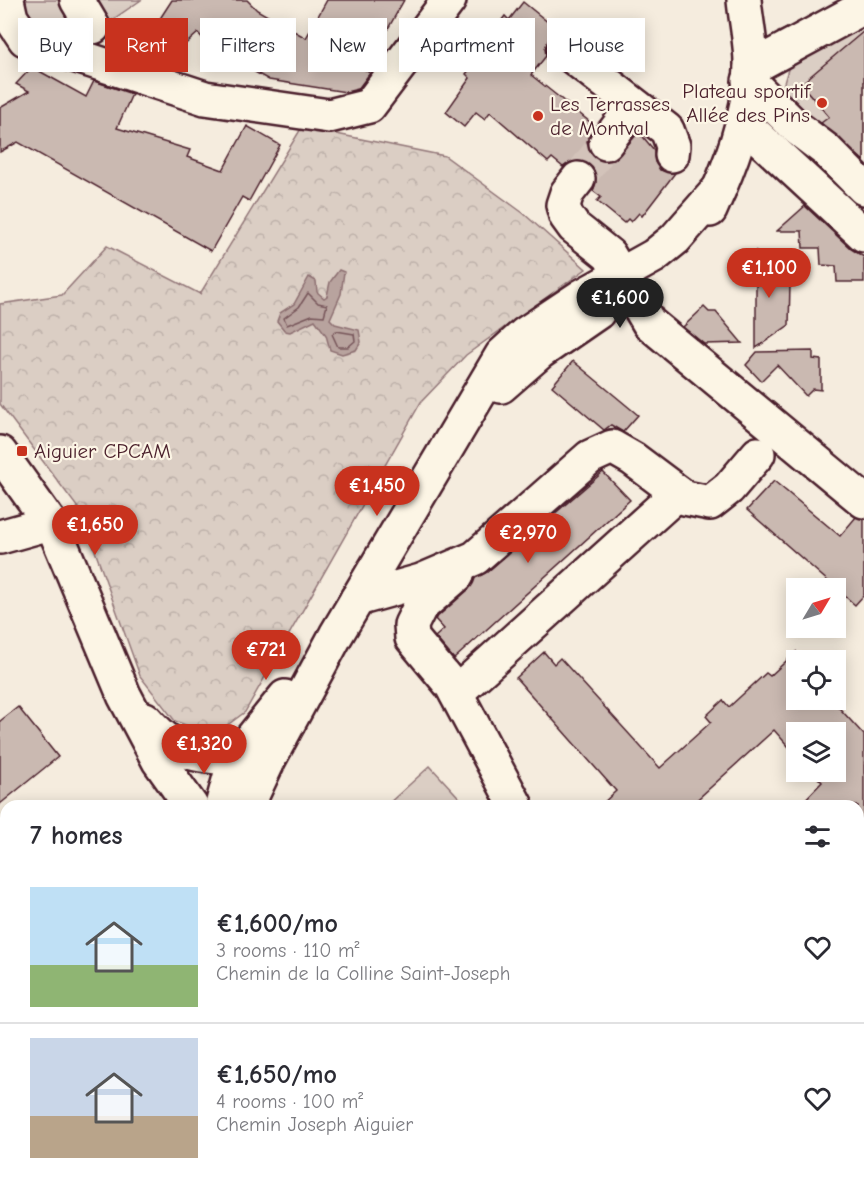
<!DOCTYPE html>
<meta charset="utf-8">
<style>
body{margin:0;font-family:"Comic Neue",sans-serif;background:#f2f2f3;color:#2b2b33;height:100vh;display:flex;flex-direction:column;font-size:22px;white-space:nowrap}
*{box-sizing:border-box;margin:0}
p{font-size:20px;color:#7c7c81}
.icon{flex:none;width:33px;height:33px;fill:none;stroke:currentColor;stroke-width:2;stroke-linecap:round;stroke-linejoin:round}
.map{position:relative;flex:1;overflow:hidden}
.panel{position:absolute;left:0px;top:800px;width:864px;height:386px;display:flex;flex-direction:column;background:#fff;border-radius:18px 18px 0 0;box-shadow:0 3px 15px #0003}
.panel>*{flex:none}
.banner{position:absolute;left:18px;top:18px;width:828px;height:54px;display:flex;gap:12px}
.needle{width:39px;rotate:52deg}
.controls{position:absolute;left:786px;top:578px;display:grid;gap:12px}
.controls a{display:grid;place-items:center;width:60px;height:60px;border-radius:0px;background:#fff;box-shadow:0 3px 15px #0003;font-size:30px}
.price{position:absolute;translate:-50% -51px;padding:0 14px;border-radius:21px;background:#c8321e;color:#fff;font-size:20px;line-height:39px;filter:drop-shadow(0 2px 3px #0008)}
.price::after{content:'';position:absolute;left:50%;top:36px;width:18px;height:14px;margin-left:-9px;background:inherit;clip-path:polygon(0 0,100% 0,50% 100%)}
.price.on{background:#222;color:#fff}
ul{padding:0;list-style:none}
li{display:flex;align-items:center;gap:18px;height:150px;padding:0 30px}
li+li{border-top:2px solid #e1e1e2}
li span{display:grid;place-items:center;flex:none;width:168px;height:120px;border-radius:0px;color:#555}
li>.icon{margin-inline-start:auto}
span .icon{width:72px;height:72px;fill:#fffc;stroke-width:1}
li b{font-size:26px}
h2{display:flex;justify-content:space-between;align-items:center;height:72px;padding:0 30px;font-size:26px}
.chip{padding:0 21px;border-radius:0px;background:#fff;box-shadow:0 3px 15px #0003;font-size:21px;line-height:54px}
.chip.on{background:#c8321e;color:#fff}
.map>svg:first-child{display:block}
</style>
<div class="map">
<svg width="864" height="1184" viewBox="0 0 864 1184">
<defs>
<pattern id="forest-crowns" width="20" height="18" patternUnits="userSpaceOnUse" patternTransform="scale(1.5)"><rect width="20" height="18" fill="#dbcec4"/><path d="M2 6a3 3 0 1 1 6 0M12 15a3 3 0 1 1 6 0" fill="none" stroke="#bdb0a9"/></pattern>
</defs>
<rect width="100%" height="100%" fill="#f5ecde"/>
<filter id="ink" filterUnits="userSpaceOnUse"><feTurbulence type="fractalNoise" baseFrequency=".0167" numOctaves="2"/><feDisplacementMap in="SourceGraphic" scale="12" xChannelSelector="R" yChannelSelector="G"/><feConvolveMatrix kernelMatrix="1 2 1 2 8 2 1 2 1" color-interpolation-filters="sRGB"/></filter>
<g filter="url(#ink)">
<!-- grass -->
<g fill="#dbcec4" stroke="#927678" stroke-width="1.5">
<path d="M24 0H141L80 42C53 34 28 33 24 0Z"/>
<polygon points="852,0 864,0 864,204 781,93 792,56 778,32"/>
<polygon points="430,766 466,805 387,805"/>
</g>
<!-- forest -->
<polygon fill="url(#forest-crowns)" stroke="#927678" stroke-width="1.5" points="302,127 445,156 523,213 586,269 466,355 421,402 245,712 218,732 193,728 175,721 140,676 81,512 0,404 0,304 62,295 107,246 200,294"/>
<!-- water -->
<polygon fill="#b8a39e" stroke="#8c6e70" stroke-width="1.5" points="339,270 344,272 341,294 330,319 335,324 359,330 361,342 356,350 342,354 330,350 326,335 315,320 290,332 285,331 277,321 280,313 294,304 309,277 316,281 317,292 324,298 327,296 330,282"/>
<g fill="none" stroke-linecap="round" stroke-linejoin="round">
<!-- shore -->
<g stroke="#765459" stroke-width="1.5">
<polygon points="308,293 318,303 327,305 324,316 312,315 287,325 284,318 299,307"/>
<polygon points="336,331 354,334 355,341 348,347 338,347 332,334"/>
</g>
</g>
<!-- building -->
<g fill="#cab9b1" stroke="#4a1f2b" stroke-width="1.5">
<polygon points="172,0 247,0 257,10 306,38 327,0 404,0 365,70 370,73 358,89 346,92 269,80 230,58 228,62 223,56 221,59 198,33 172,56 139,51"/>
<polygon points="523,2 560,32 549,39 545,48 546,56 531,75 595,126 587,141 589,150 594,158 603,161 614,160 639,132 654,150 655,162 660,170 675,173 642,216 639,213 631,222 628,219 624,223 597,201 601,197 593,191 596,182 596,173 589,164 580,160 572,161 563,167 552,158 548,162 490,112 485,119 476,112 464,127 446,112 470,78 466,74 481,55 477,52 505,16 509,20"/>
<polygon points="864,31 864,161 821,123 829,117 801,84"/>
<polygon points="32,67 86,97 94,81 132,94 117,128 190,150 187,157 223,170 247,126 280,145 249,201 242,197 211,251 18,142 0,152 0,108 29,91 16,84"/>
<polygon points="805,206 851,249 864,257 864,282 837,282 836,266 821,265 820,248 803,248 802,231 777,231"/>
<polygon points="756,251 790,284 789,325 756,348 756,282 745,282 746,261 755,261"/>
<polygon points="704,307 709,312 716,312 742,343 704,344 683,327"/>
<polygon points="813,351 813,359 821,360 821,390 813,389 806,396 777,365 761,381 746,365 757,352"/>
<polygon points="573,361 638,415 623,432 611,425 604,430 552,386"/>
<polygon points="603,472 630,500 454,659 435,637 444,629 435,619 469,589 475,578 487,572"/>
<polygon points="774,481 840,536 856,517 864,519 864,595 855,605 747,510"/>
<polygon points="544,652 554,664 560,658 660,768 711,722 706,716 723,700 729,707 766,673 770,676 796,652 796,699 831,699 864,735 864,829 858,822 858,806 799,806 822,782 811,771 836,771 836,732 796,732 796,755 774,730 690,806 600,806 616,791 516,678"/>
<polygon points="18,707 58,757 0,804 0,721"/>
</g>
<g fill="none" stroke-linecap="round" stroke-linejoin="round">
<!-- minor-tunnel -->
<polyline stroke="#d3c3ba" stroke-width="33" stroke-dasharray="33 16" stroke-linecap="butt" points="578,179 606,143"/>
<defs>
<g id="minor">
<polyline points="7,0 11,18 25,39 205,98 329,116 369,106 449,0"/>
<polyline points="77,0 93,27"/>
<polyline points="564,50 667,130 673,146 672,155"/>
<polyline points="751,68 864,7"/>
<polyline points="749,81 797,128 826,150 864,188"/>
<polyline points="743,123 864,235"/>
<polyline points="606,143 634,106"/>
<polyline points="578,179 567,193 563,205 566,216 574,227 609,255 649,323 864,501"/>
<path d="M710 210C730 166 749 118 751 69 752 47 746 22 744 0"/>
<polyline points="501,386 540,352 598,312"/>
<polyline points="0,453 55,530 124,695 159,761 191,806"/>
<polyline points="0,537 50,523"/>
<polyline points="457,575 420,607 411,625 412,638 452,686 516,806"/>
<polyline points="357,599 421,581 475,558 590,457 612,447 633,459 685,498 710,503 729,488 758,454"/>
<polyline points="456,693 678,493"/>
<path d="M145 719C177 755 189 754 235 759"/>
<polyline points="222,806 235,759 285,697"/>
<polyline points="247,806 269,759 336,635 502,355 525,334 582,296 654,256 675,239 719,189"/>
<polyline points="65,1179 67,1184"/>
<polyline points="336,1179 342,1184"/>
<polyline points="364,1179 369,1184"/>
<polyline points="228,1184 229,1179"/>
</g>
</defs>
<!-- minor casing -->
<use href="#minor" stroke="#4a1f2b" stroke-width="38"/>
<!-- minor -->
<use href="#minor" stroke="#fcf5e5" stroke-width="33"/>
</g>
</g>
<!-- markers -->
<g fill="#c8321e" stroke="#fcf5e5" stroke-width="2">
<circle cx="822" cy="103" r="6"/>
<circle cx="538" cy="116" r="6"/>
<rect x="16" y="445" width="12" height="12" rx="3"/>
</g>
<g text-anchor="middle" stroke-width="4.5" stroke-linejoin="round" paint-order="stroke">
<!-- poi labels -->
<g font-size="21" fill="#4a1f2b" stroke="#fcf5e5" text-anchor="start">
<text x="810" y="98" text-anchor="end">Plateau sportif<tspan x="810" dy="24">Allée des Pins</tspan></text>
<text x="550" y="111">Les Terrasses<tspan x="550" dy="24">de Montval</tspan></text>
<text x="34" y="458">Aiguier CPCAM</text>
</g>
</g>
</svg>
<div class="controls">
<a><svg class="needle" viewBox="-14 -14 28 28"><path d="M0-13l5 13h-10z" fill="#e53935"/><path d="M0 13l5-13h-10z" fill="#7c7c81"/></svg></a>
<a><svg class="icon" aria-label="locate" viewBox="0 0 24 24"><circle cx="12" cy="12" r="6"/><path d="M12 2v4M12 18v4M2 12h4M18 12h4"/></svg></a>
<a><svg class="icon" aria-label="layers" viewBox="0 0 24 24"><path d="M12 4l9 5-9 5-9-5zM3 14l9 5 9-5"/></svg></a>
</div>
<b class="price" style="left:769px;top:299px">€1,100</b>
<b class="price on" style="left:620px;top:329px">€1,600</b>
<b class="price" style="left:377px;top:517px">€1,450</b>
<b class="price" style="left:95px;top:556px">€1,650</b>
<b class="price" style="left:528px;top:564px">€2,970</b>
<b class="price" style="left:266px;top:681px">€721</b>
<b class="price" style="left:204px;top:775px">€1,320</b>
<div class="banner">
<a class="chip">Buy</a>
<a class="chip on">Rent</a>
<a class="chip">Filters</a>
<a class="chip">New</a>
<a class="chip">Apartment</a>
<a class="chip">House</a>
</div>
<section class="panel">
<h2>7 homes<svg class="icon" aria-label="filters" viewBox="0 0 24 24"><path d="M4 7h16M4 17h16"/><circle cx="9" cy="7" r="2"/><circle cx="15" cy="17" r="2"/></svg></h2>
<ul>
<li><span style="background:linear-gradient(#bfe0f5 65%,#8fb573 0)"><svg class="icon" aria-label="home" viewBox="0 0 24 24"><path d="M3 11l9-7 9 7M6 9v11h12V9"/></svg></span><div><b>€1,600/mo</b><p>3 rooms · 110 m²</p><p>Chemin de la Colline Saint-Joseph</p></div><svg class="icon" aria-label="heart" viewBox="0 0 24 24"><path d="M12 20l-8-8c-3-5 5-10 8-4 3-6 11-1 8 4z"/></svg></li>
<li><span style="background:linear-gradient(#c9d6e8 65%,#b9a48a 0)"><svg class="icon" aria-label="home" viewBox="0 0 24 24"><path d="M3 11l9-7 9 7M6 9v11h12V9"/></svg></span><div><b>€1,650/mo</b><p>4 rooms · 100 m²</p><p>Chemin Joseph Aiguier</p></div><svg class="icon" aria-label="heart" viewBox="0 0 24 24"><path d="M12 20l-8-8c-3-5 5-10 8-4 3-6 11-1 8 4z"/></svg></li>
</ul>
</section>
</div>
